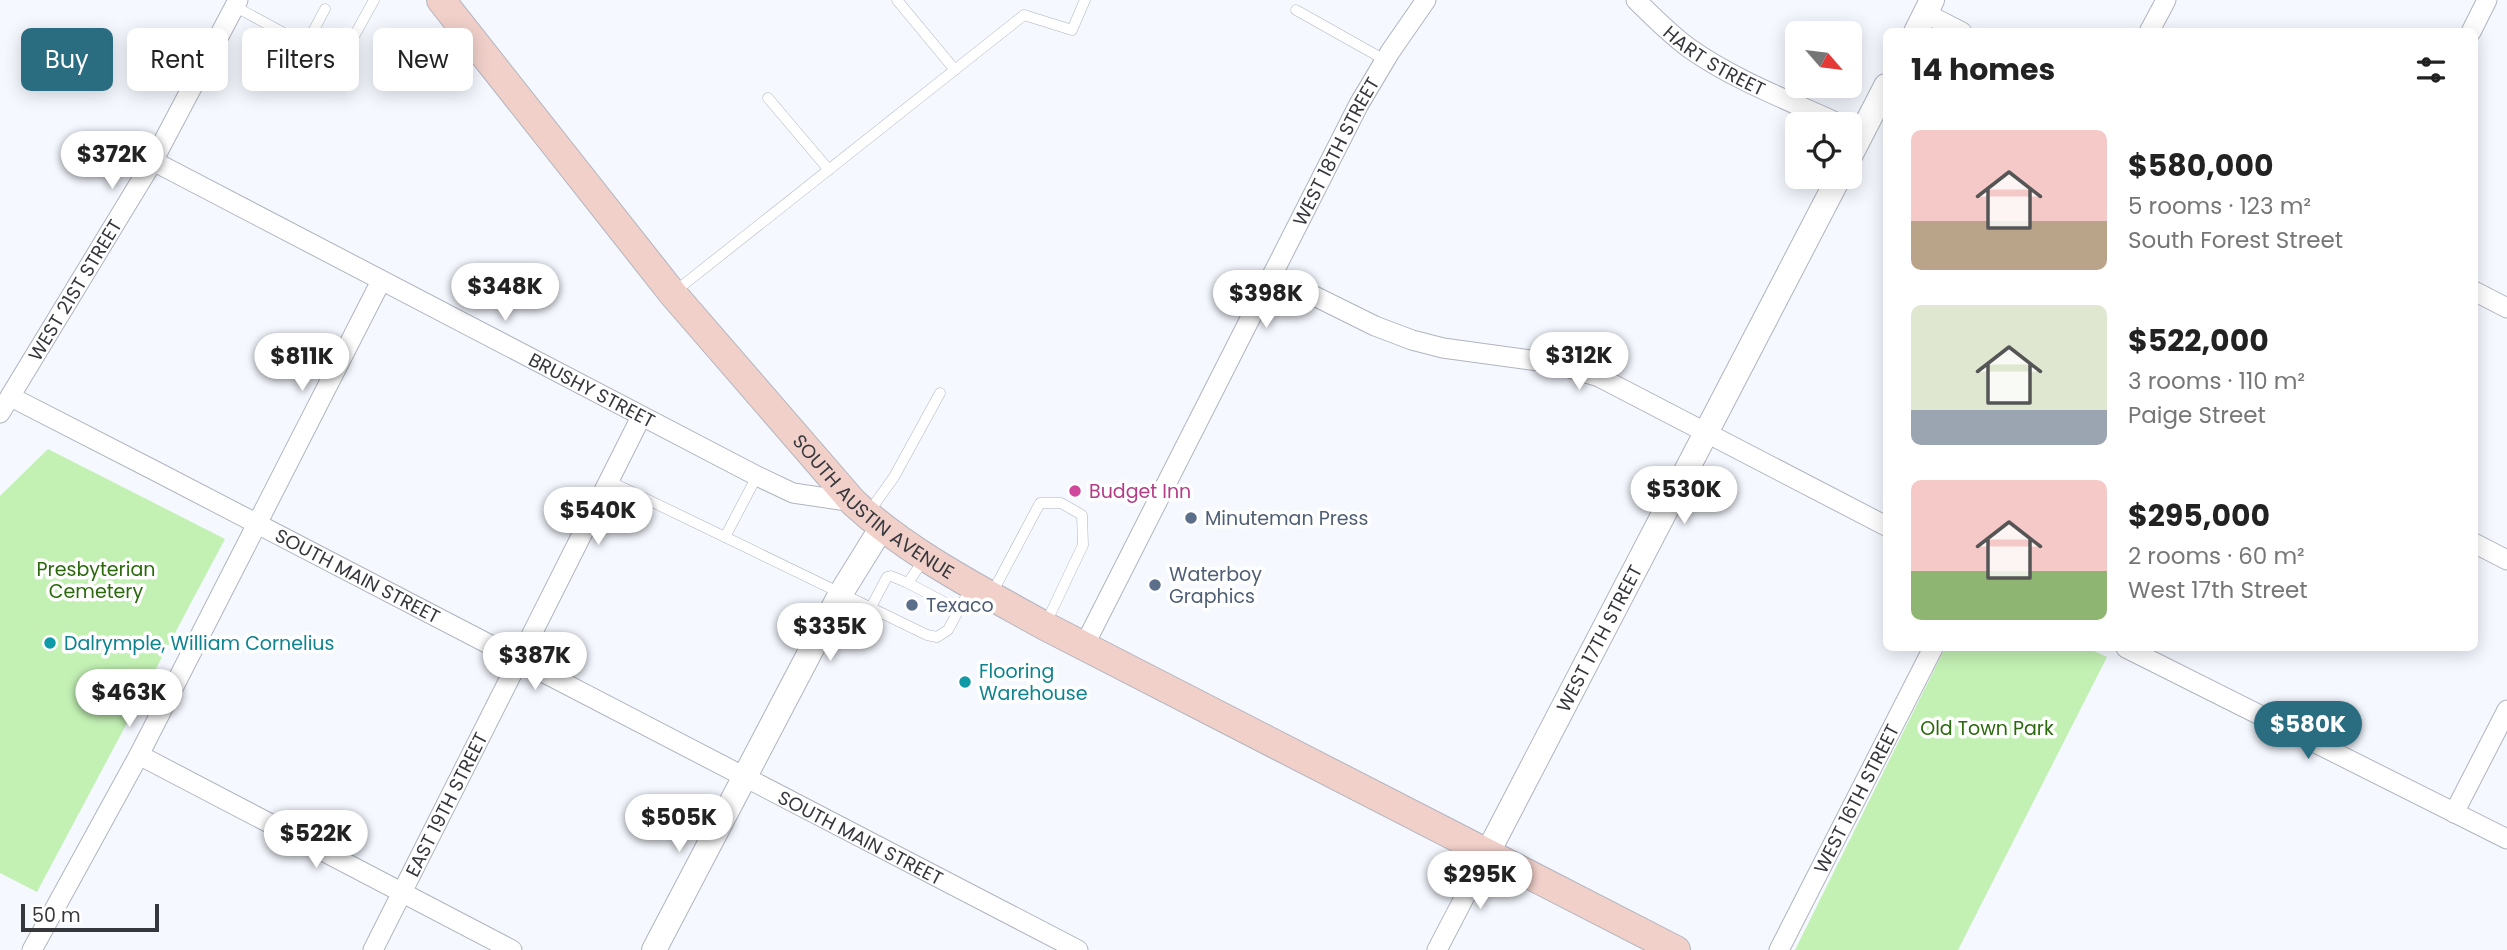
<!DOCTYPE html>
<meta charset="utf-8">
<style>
body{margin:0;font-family:Poppins,sans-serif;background:#f2f2f2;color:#222;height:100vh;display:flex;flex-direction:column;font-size:26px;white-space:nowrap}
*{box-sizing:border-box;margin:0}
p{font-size:23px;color:#767676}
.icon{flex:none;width:38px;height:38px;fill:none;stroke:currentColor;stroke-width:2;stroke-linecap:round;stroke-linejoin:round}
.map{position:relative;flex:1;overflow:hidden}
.drawer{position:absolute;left:1883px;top:28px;width:595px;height:623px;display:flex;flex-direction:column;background:#fff;border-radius:10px;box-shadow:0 4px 18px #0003}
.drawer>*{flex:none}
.hud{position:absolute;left:21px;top:28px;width:665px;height:63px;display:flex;gap:14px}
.needle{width:46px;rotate:118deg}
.tools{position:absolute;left:1785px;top:21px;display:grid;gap:14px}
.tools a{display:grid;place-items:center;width:77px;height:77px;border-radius:10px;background:#fff;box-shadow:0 4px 18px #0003;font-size:35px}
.scale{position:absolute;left:21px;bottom:18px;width:138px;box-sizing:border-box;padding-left:7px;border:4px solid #36373c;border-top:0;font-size:19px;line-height:24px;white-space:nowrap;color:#36373c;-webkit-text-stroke:5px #fff;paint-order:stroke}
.price{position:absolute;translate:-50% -60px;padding:0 16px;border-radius:24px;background:#fff;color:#222;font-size:23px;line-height:46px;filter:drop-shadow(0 2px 4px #0008)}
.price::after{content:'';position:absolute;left:50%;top:42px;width:21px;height:16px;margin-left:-10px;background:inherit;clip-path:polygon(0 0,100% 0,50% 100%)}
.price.selected{background:#2b6d80;color:#fff}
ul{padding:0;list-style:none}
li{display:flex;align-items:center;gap:21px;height:175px;padding:0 28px}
li span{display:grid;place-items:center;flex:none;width:196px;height:140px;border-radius:10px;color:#555}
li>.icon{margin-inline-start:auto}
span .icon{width:84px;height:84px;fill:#fffc;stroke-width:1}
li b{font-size:30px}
h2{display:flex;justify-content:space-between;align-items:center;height:84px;padding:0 28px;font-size:30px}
.pill{padding:0 24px;border-radius:10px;background:#fff;box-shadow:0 4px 18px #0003;font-size:24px;line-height:63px}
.pill.selected{background:#2b6d80;color:#fff}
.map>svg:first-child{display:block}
</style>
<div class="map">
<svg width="2507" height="950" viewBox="0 0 2507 950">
<rect width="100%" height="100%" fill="#f5f8ff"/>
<!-- green -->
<g fill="#c3f1b4">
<polygon points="48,449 225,539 37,892 0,873 0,496"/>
<polygon points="1945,648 2088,648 2107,657 1958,950 1795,950"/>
</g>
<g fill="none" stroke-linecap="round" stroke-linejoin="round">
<defs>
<g id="service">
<polyline points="897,0 955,70"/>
<polyline points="234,6 306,45"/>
<polyline points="325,9 306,45 342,58 374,0"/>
<polyline points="1296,10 1385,60"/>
<polyline points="768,98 829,170"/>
<polyline points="673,293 1024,15 1072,30 1085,0"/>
<polyline points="609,481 725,537 757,476"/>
<polyline points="869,512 894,477 940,393"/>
<polyline points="725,537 927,635 937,637 948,630 971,587"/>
<polyline points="924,559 908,583 959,610"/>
<polyline points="991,595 1040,503 1061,503 1082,515 1083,545 1045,625"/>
<polyline points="871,607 887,577 891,576 908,583"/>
</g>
<g id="minor">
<path id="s1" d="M1636 0C1653 17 1670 34 1689 48 1734 80 1790 101 1840 124"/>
<polyline points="1925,13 1962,32"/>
<polyline points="2149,32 2166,0"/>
<polyline points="2471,32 2487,0"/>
<path id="s2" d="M153 161 757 476 793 493 853 502"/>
<polyline points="1272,275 1375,326 1412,340 1443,348 1553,363 1599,377 1886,526"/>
<polyline points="2474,291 2507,308"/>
<path id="s3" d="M11 397C368 579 722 767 1078 950"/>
<path id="s4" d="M0 413 153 161 238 0"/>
<polyline points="2474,543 2507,560"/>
<path id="s5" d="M1084 646 1359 104 1390 52 1426 0"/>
<polyline points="2126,648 2507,839"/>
<polyline points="139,755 512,950"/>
<polyline points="2454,813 2507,710"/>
<polyline points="32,950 139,755 381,281"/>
<path id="s6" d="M373 950 641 417"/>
<polyline points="1437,950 1487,854"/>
<path id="s7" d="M1779 950 1933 648"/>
</g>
<g id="tertiary">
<polyline points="1916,32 1932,0"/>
<polyline points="1850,156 1886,86"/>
<path id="s8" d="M1487 854 1839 177"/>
<polyline points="654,950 841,593 882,527"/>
</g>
<g id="secondary">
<path id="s9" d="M441 0 673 294 853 502C908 553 979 589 1045 626L1676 950"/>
</g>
</defs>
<!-- service casing -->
<use href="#service" stroke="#b0b4bf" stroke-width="11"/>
<!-- minor casing -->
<use href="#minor" stroke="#b0b4bf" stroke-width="21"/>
<!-- tertiary casing -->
<use href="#tertiary" stroke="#b0b4bf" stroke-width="26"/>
<!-- secondary casing -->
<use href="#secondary" stroke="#b0b4bf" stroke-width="30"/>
<!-- service -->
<use href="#service" stroke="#fff" stroke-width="10"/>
<!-- minor -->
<use href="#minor" stroke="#fff" stroke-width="19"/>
<!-- tertiary -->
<use href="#tertiary" stroke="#fff" stroke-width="24"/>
<!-- secondary -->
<use href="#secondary" stroke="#f1d0ca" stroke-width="28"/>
</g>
<!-- markers -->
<circle fill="#d1479c" stroke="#fff" stroke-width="2.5" cx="1075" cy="491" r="7"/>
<g fill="#5c6f8a" stroke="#fff" stroke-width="2.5">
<circle cx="1191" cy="518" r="7"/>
<circle cx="1155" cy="585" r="7"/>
<circle cx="912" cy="605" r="7"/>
</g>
<g fill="#0f9aa8" stroke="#fff" stroke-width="2.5">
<circle cx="50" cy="643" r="7"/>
<circle cx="965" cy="682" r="7"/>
</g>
<g text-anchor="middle" stroke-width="7" stroke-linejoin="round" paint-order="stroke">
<!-- street labels -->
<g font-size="19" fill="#36373c" stroke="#fff">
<text dy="7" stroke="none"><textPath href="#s1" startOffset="100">HART STREET</textPath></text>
<text dy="7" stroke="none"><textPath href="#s5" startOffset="555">WEST 18TH STREET</textPath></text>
<text dy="7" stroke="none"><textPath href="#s4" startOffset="144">WEST 21ST STREET</textPath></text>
<text dy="7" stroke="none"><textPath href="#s2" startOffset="495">BRUSHY STREET</textPath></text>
<text dy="7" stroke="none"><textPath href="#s9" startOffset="668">SOUTH AUSTIN AVENUE</textPath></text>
<text dy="7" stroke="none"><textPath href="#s3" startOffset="390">SOUTH MAIN STREET</textPath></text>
<text dy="7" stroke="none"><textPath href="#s8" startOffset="243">WEST 17TH STREET</textPath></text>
<text dy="7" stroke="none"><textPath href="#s7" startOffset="170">WEST 16TH STREET</textPath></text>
<text dy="7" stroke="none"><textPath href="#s6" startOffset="163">EAST 19TH STREET</textPath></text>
<text dy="7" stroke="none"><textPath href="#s3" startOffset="957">SOUTH MAIN STREET</textPath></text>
</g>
<!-- hotel labels -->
<g font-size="19" fill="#b23c85" stroke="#fff" text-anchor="start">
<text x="1089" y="498">Budget Inn</text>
</g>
<!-- service labels -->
<g font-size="19" fill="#4e5e75" stroke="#fff" text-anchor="start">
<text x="1205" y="525">Minuteman Press</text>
<text x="1169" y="581">Waterboy<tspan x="1169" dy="22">Graphics</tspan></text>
<text x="926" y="612">Texaco</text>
</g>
<!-- park labels -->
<g font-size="19" fill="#2a690b" stroke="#fff">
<text x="96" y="576">Presbyterian<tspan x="96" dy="22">Cemetery</tspan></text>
<text x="1987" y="735">Old Town Park</text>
</g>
<!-- culture labels -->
<g font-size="19" fill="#0d838f" stroke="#fff" text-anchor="start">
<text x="64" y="650">Dalrymple, William Cornelius</text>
<text x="979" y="678">Flooring<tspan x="979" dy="22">Warehouse</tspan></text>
</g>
</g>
</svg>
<div class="tools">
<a><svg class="needle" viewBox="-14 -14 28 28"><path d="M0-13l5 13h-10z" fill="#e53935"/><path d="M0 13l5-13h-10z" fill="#767676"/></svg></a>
<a><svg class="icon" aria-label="locate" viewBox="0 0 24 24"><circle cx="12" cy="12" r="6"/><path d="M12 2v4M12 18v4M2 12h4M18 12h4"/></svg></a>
</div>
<div class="scale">50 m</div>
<b class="price" style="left:112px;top:191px">$372K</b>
<b class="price" style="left:505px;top:323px">$348K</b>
<b class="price" style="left:1266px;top:330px">$398K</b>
<b class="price" style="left:1579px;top:392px">$312K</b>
<b class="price" style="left:302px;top:393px">$811K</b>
<b class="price" style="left:1684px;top:526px">$530K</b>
<b class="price" style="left:598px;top:547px">$540K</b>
<b class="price" style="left:830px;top:663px">$335K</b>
<b class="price" style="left:535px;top:692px">$387K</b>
<b class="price" style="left:129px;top:729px">$463K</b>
<b class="price selected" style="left:2308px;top:761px">$580K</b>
<b class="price" style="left:679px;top:854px">$505K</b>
<b class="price" style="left:316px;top:870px">$522K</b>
<b class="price" style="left:1480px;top:911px">$295K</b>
<div class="hud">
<a class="pill selected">Buy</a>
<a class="pill">Rent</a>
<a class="pill">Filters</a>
<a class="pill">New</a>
</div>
<section class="drawer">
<h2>14 homes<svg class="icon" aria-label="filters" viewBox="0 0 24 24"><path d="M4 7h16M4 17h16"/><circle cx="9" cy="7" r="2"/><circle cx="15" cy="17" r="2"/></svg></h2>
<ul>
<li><span style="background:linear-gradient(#f6c9c9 65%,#b9a48a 0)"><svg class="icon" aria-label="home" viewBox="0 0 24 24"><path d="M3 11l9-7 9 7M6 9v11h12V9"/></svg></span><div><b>$580,000</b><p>5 rooms · 123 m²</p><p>South Forest Street</p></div></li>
<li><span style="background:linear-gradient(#dfe7d0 75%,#9aa5b1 0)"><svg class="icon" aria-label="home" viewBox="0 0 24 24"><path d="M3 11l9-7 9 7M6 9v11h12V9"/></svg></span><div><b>$522,000</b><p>3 rooms · 110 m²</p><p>Paige Street</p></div></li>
<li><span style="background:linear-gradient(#f6c9c9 65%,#8fb573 0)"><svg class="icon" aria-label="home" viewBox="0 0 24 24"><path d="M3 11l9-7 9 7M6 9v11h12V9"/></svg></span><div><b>$295,000</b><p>2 rooms · 60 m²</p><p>West 17th Street</p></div></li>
</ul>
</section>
</div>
